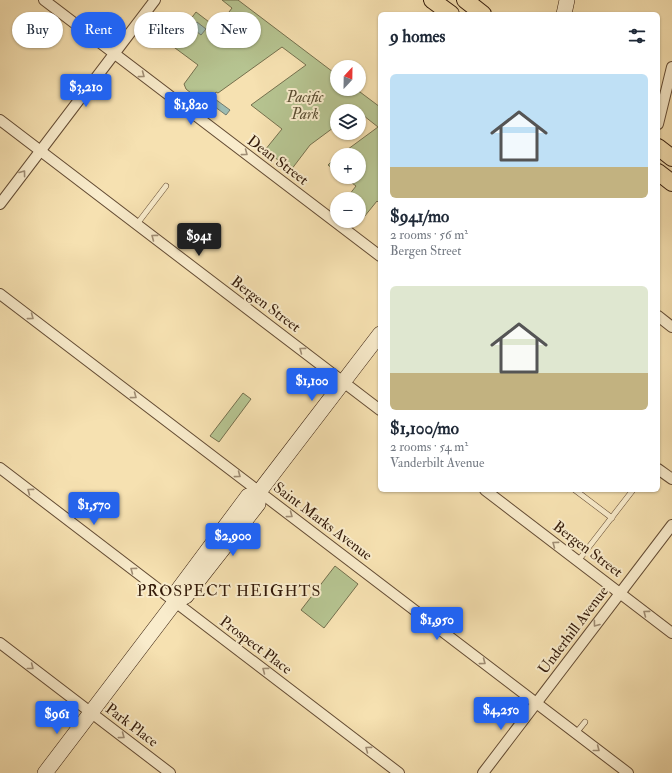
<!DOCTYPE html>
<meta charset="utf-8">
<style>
body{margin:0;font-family:"IM FELL Double Pica",serif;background:#f2f2f3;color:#1f2937;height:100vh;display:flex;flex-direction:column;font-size:15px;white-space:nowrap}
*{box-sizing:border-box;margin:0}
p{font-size:13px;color:#747a83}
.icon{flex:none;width:22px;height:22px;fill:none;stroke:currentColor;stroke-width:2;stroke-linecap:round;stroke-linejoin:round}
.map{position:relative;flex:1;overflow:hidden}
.sheet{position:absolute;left:378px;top:12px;width:282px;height:480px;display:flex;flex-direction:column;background:#fff;border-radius:6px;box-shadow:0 1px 3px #0004}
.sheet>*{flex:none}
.banner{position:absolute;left:12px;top:12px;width:306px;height:36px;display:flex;gap:8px}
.needle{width:26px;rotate:22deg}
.tools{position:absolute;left:330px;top:60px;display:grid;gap:8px}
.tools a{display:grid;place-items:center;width:36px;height:36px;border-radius:50%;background:#fff;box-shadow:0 1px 3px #0004;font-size:20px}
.price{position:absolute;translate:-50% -34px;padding:0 9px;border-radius:4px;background:#2563eb;color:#fff;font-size:13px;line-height:26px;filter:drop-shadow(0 1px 2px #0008)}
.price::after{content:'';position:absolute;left:50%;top:24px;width:12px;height:9px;margin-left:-6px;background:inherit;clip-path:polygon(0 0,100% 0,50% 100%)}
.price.active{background:#222;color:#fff}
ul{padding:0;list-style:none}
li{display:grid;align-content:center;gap:8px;height:212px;padding:0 12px}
li span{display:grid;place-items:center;height:124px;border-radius:6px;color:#555}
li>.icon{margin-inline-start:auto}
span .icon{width:72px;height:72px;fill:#fffc;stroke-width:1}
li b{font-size:17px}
h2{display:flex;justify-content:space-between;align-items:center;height:48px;padding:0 12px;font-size:17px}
.pill{padding:0 14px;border-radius:18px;background:#fff;box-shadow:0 1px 3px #0004;font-size:14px;line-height:36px}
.pill.active{background:#2563eb;color:#fff}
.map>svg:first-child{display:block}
</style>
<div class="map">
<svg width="672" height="773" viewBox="0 0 672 773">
<rect width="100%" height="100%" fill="#f6e1b1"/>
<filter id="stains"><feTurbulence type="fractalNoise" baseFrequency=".005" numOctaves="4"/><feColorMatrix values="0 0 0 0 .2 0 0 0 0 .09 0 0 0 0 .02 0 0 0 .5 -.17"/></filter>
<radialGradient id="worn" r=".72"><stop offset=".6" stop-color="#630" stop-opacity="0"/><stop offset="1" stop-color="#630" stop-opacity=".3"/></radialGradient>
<!-- green -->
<g fill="#b6c491" stroke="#75704e">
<polygon points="222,0 238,0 337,75 337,89 356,89 380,107 380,204 377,201 360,222 359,221 359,199 346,199 356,186 344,177 359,177 359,155 340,155 378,127 359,112 359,111 337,111 337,125 310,145 291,170 265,150 282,129 251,105 306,65 282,47 218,93 216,92 206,105 186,89 184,84 198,65 171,45 196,12 217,28 232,8"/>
<polygon points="337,157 337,172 328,165 332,161"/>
<polygon points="243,393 251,399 219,442 210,436"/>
<polygon points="335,566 358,584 324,628 301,610"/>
</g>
<!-- water -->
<g fill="#9dbcb2" stroke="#737c6f">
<polygon points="197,22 206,29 201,35 192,28"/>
<polygon points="215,99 230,110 226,115 211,104"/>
</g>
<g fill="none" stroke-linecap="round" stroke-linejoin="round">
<defs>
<g id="lane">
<polyline points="137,224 166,186"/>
<polyline points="575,490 612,518"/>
<polyline points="578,561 633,490"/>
<polyline points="576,733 585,722"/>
</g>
<g id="street">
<polyline points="44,0 380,256"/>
<polyline points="0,120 380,410"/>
<polyline points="658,124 672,67"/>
<polyline points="0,204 155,0"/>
<polyline points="0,294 628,773"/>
<polyline points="658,316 672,327"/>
<polyline points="0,468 399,773"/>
<polyline points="658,469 672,479"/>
<polyline points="485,490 672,633"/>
<polyline points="0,643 170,773"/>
<polyline points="483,773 672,525"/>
</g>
<g id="secondary">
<polyline points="564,14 567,0"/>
<polyline points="175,602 178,590 248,496 259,492 380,334"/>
<polyline points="45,773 175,602 186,596 258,504 259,492"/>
</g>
<g id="primary">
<polyline points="432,0 451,14"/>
<polyline points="465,0 483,14"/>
<polyline points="658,147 672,158"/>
<polyline points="658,172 672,183"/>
</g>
</defs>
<!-- lane casing -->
<use href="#lane" stroke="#644c34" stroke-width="6"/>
<!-- street casing -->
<use href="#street" stroke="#644c34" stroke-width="12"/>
<!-- secondary casing -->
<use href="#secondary" stroke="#341b0a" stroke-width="16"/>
<!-- primary casing -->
<use href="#primary" stroke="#341b0a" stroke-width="18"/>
<!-- lane -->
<use href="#lane" stroke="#f9eccc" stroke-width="5"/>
<!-- street -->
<use href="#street" stroke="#f9eccc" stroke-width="10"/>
<!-- secondary -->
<use href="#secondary" stroke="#f9eccc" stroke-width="15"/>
<!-- primary -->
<use href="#primary" stroke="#f6e1b1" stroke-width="16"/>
</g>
<!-- one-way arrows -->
<defs><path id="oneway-chevron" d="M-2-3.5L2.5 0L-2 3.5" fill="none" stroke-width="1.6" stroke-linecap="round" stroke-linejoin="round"/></defs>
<g stroke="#a08e75">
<use href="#oneway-chevron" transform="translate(142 75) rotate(37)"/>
<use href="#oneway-chevron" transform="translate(245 153) rotate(37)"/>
<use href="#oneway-chevron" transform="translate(23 173) rotate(-53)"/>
<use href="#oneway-chevron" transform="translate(154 237) rotate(-143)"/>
<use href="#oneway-chevron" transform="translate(31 317) rotate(37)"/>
<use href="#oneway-chevron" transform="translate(302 350) rotate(-143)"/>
<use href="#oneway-chevron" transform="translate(134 396) rotate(37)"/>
<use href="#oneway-chevron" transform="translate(238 475) rotate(37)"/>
<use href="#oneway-chevron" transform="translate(30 491) rotate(-143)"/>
<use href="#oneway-chevron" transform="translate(290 515) rotate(37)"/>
<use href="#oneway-chevron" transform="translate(555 544) rotate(-143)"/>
<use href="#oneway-chevron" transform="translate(133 570) rotate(-143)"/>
<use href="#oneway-chevron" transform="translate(646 613) rotate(-143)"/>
<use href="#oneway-chevron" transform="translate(596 624) rotate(127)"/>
<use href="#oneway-chevron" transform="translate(483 662) rotate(37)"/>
<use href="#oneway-chevron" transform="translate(31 667) rotate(38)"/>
<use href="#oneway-chevron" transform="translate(265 670) rotate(-143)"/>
<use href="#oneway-chevron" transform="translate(122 736) rotate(37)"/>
<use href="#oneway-chevron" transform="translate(368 749) rotate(-143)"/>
<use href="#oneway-chevron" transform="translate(597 749) rotate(38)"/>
</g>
<g text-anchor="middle" stroke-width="4" stroke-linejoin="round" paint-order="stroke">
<!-- park labels -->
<g font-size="15" font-style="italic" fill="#5b4e32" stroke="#f9eccc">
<text x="305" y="102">Pacific<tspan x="305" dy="17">Park</tspan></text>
</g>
<!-- street labels -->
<g font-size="15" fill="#341b0a" stroke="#f9eccc">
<text transform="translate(278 160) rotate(37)" y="5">Dean Street</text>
<text transform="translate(266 304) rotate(37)" y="5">Bergen Street</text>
<text transform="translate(323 521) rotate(37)" y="5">Saint Marks Avenue</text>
<text transform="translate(588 549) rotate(37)" y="5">Bergen Street</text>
<text transform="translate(573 630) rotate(-53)" y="5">Underhill Avenue</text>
<text transform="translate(256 645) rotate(37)" y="5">Prospect Place</text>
<text transform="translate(132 725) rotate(37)" y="5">Park Place</text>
</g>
<!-- neighbourhood labels -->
<g font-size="16" letter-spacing="1" fill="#341b0a" stroke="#f9eccc">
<text x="229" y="596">PROSPECT HEIGHTS</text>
</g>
</g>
<rect width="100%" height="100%" filter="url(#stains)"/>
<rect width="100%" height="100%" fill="url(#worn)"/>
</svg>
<div class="tools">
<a><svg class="needle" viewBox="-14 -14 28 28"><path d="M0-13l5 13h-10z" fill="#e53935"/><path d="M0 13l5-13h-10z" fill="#747a83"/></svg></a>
<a><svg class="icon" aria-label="layers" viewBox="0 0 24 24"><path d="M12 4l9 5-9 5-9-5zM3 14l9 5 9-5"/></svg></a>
<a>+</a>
<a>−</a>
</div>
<b class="price" style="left:86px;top:108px">$3,210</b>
<b class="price" style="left:191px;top:126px">$1,820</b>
<b class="price active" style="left:199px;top:257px">$941</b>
<b class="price" style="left:312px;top:402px">$1,100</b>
<b class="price" style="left:94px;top:526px">$1,570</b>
<b class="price" style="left:233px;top:557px">$2,900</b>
<b class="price" style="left:437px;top:641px">$1,950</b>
<b class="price" style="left:501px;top:731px">$4,250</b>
<b class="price" style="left:57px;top:735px">$961</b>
<div class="banner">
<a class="pill">Buy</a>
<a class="pill active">Rent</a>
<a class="pill">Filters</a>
<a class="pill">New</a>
</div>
<section class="sheet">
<h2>9 homes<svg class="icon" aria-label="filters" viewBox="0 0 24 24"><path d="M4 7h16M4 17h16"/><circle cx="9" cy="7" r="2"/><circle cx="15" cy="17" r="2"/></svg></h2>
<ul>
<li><span style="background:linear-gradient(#bfe0f5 75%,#c2b280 0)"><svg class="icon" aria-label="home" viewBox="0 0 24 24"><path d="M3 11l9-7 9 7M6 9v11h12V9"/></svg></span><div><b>$941/mo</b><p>2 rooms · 56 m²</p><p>Bergen Street</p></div></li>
<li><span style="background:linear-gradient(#dfe7d0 70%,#c2b280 0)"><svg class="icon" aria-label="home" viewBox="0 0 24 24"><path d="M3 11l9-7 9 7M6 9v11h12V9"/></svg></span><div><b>$1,100/mo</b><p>2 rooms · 54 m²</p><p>Vanderbilt Avenue</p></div></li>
</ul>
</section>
</div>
